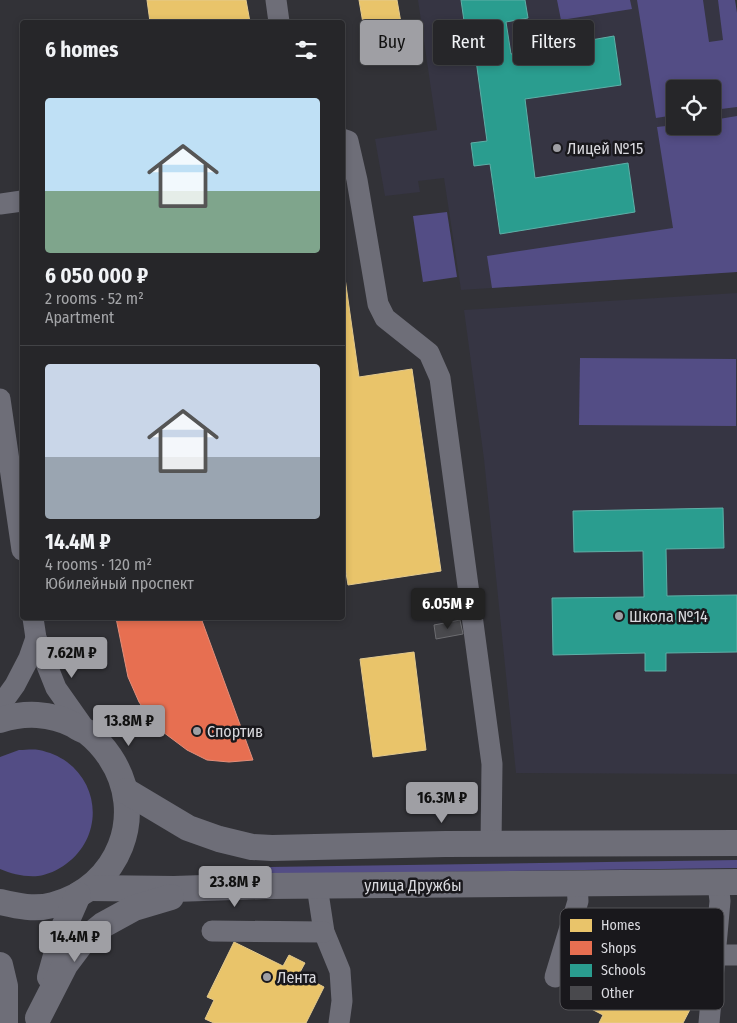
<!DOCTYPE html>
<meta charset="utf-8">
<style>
body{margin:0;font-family:"Fira Sans Condensed",sans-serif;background:#323235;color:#f1f3f6;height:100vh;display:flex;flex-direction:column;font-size:19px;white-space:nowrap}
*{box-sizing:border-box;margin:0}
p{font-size:16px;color:#a4a5a8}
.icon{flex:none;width:28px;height:28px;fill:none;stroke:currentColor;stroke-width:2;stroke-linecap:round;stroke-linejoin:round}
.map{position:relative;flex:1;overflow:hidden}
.details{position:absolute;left:20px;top:20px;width:325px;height:600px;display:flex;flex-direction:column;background:#262629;border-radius:5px;box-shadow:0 2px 8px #0003,0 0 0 1px #424346}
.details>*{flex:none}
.hud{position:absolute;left:360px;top:20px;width:301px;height:45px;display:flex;gap:10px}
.tools{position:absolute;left:666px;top:80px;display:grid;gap:10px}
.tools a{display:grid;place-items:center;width:55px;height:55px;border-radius:5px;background:#262629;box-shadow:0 2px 8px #0003,0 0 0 1px #424346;font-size:25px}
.price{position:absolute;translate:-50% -42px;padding:0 11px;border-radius:5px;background:#9f9fa4;color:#111;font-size:16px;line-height:32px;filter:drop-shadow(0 1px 2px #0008)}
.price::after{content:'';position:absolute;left:50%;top:30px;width:15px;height:11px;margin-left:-8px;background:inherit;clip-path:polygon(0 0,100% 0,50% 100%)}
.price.on{background:#222;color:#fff}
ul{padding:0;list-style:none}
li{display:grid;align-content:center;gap:10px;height:265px;padding:0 25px}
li+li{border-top:1px solid #424346}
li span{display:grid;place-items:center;height:155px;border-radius:5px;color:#555}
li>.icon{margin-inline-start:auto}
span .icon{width:90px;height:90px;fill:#fffc;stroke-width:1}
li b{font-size:21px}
h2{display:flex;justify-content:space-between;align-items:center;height:60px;padding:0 25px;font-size:21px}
.chip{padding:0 18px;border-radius:5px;background:#262629;box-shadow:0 2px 8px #0003,0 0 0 1px #424346;font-size:18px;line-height:45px}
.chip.on{background:#9f9fa4;color:#111}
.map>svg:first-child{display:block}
</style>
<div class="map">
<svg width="737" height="1023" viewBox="0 0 737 1023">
<rect width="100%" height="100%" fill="#323237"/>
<!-- built -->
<g fill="#363543" fill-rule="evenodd">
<path d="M418 0H735L737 13V272L461 290 444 178 418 181 420 192 385 196 375 139 437 130ZM675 89H712V126H675Z"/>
<polygon points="737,293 737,774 516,773 484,459 464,310"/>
</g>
<!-- green -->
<g fill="#534d85">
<polygon points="557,0 630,0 632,9 561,20"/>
<polygon points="637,0 703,0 709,42 723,40 718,0 735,0 737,13 737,107 713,110 712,89 675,89 675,115 656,118"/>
<polygon points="737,116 737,272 492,288 487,256 673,228 657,127 675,125 675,126 712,126 713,120"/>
<polygon points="447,212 457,277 423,282 413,216"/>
<polygon points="580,358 736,359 736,426 579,425"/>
<path d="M19 750C26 750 32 749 39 750 49 752 59 756 67 762 102 788 101 839 66 864 58 870 47 875 38 876 24 877 12 874 0 869V757Z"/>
<polygon points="737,860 737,868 267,874 267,867"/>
</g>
<!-- homes -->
<g fill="#e9c46a" stroke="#e4ca8d">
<polygon points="147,0 246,0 250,22 150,22"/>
<polygon points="359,0 397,0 407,57 370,64"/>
<polygon points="342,257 359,377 412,369 441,571 348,585 342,548"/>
<polygon points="414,652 426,750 373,757 360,659"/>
<polygon points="234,942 283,966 289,955 305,963 299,974 324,987 306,1023 214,1023 205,1019 214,1000 207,997"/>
<polygon points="602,945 662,976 667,966 681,973 676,983 698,994 683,1023 599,1023 603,1015 574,1000"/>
</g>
<!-- shops -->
<polygon fill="#e76f51" stroke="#e38f7b" points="116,618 201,618 253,760 229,762 207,760 187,750 163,732 149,717 139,702 128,677"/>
<!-- schools -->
<g fill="#2a9d8f" stroke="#5eafa7">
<polygon points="461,0 525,0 528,18 506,22 511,54 614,36 621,85 525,99 535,178 628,163 635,212 500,234 490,164 474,166 471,143 487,141 476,60 492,57 487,25 465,28"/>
<polygon points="723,508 724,548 666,549 667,596 737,595 737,652 666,653 666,671 645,671 645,653 553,655 552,598 644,597 643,551 574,552 573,511"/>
</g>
<!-- building -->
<polygon fill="#49494d" stroke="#6c6c70" points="460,620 463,634 436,639 434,625"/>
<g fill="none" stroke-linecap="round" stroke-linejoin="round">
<!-- minor -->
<g stroke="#6e6e78" stroke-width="21">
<polyline points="276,0 279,22"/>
<polyline points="342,139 348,141 357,180 378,304 385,318 429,353 440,378 492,764 491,844"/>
<polyline points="0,204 22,201"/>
<polyline points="0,399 22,550"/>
<polyline points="33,618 36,638 56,688 87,732"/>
<polyline points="0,706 15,685 29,658 36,638"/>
<polyline points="317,886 324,932 340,971 342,1001 339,1023"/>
<polyline points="212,931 324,932"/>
<polyline points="715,955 737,955"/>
<polyline points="555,977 578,901 577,884"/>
<polyline points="709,1023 720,901 718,883"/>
</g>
<!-- major -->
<g stroke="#6e6e78" stroke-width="26">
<path d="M0 720C24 712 51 713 74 725 78 728 83 730 87 732 96 739 104 748 110 757 148 814 119 888 53 905 35 910 17 906 0 902"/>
<polyline points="126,791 188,828 219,839 252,847 272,848 445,844 737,843"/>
<polyline points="90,888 174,889 267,886 737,882"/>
<polyline points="0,965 5,986 5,1023"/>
<polyline points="50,977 64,927 78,895"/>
<polyline points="38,1018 65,965 83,941 103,925 134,908 171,897"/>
</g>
</g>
<!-- markers -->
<g fill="#9f9fa4" stroke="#19181c" stroke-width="2">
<circle cx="557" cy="148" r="5"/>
<circle cx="619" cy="616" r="5"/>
<circle cx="197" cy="731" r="5"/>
<circle cx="267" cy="977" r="5"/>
</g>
<g text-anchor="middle" stroke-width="5" stroke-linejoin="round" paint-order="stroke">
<!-- poi labels -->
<g font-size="16" fill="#d9d9de" stroke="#19181c" text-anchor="start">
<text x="567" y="154">Лицей №15</text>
<text x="629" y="622">Школа №14</text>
<text x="207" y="737">Спортив</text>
<text x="277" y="983">Лента</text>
</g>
<!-- street labels -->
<g font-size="16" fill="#d9d9de" stroke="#19181c">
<text x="413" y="891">улица Дружбы</text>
</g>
</g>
<!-- legend -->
<rect x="560" y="908" width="164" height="102" rx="8" fill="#19181c" stroke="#535256" stroke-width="1"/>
<rect x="570" y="919" width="22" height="13" fill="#e9c46a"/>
<rect x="570" y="941" width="22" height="14" fill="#e76f51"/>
<rect x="570" y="964" width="22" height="13" fill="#2a9d8f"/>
<rect x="570" y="986" width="22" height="14" fill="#49494d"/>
<g font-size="14" fill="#d9d9de">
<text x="601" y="930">Homes</text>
<text x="601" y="953">Shops</text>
<text x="601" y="975">Schools</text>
<text x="601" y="998">Other</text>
</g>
</svg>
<div class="tools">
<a><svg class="icon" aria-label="locate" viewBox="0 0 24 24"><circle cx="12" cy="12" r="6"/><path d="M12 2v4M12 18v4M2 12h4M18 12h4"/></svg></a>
</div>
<b class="price on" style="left:448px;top:630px">6.05M ₽</b>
<b class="price" style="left:72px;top:679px">7.62M ₽</b>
<b class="price" style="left:129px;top:747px">13.8M ₽</b>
<b class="price" style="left:442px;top:824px">16.3M ₽</b>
<b class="price" style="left:235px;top:908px">23.8M ₽</b>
<b class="price" style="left:75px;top:963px">14.4M ₽</b>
<div class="hud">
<a class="chip on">Buy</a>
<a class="chip">Rent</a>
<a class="chip">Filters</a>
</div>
<section class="details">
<h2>6 homes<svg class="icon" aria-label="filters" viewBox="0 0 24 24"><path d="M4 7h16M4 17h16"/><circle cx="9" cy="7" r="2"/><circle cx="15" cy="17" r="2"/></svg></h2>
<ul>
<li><span style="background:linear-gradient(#bfe0f5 60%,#7fa58c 0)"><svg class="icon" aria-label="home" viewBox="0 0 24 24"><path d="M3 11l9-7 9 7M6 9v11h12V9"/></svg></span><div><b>6 050 000 ₽</b><p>2 rooms · 52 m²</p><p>Apartment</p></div></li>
<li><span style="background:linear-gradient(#c9d6e8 60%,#9aa5b1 0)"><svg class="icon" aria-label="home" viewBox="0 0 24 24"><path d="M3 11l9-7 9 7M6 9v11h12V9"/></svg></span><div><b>14.4M ₽</b><p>4 rooms · 120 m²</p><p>Юбилейный проспект</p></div></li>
</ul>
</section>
</div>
